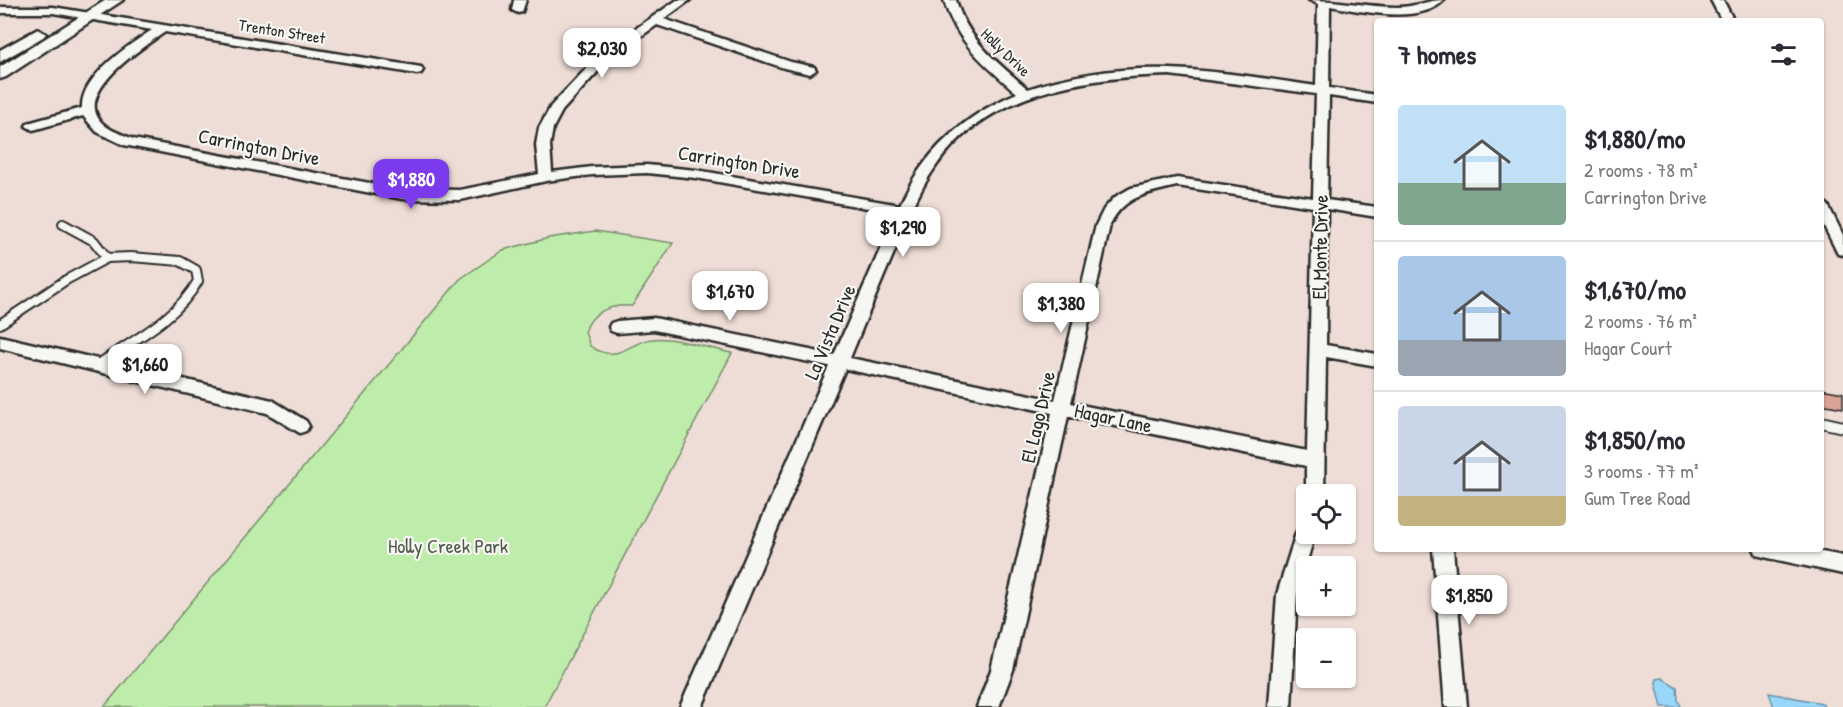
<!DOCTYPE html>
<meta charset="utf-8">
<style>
body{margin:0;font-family:"Patrick Hand",sans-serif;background:#f2f2f3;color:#2b2b33;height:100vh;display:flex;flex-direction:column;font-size:22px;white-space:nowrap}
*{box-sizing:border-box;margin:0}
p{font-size:20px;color:#7c7c81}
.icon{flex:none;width:33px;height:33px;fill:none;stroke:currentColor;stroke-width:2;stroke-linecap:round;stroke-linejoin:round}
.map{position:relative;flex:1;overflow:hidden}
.sheet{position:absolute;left:1374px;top:18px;width:450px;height:534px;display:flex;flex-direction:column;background:#fff;border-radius:6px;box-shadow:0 2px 4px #0004}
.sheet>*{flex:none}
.buttons{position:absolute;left:1296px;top:484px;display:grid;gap:12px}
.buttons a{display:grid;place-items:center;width:60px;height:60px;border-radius:6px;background:#fff;box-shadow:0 2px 4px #0004;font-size:30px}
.price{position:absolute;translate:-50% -51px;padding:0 14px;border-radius:12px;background:#fff;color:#222;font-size:20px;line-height:39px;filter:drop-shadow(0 2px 3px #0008)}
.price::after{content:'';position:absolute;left:50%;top:36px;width:18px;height:14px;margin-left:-9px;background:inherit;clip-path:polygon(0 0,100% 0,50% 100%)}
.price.on{background:#7c3aed;color:#fff}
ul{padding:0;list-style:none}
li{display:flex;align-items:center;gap:18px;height:150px;padding:0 24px}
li+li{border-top:2px solid #e1e1e2}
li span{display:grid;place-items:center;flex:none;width:168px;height:120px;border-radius:6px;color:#555}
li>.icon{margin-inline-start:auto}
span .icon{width:72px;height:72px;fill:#fffc;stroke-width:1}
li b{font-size:26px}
h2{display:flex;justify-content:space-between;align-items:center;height:72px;padding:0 24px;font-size:26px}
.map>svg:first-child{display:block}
</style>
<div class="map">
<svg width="1843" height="707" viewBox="0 0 1843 707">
<rect width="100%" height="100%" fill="#eeddd6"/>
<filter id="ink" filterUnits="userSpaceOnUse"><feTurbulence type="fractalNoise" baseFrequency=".0167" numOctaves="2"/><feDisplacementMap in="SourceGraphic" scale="12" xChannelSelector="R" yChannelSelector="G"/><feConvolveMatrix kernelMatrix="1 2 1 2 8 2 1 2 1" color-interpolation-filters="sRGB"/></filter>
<g filter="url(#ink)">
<!-- green -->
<path fill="#beecaa" stroke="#748c6a" stroke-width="1.5" d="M595 231 673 243 632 306C612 304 591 311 585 332L590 346C617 365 629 342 652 339 671 336 712 349 732 353L544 707H104L460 279 503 250 549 238Z"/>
<!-- water -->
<g fill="#98d7f9" stroke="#6c92a7" stroke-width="1.5">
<polygon points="1662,678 1677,687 1678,700 1681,707 1662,707 1656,683 1657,679"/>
<polygon points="1769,693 1822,703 1824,707 1774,707"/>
</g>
<!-- building -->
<polygon fill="#dba396" stroke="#2b2b2b" stroke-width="1.5" points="1821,389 1843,393 1843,408 1821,404"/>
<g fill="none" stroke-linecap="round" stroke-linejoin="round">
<defs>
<g id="service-far1">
<polyline points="63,224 94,241 107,258"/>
<path d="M0 324 66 280 107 258 131 257 180 261 196 270 198 281C176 320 133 340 97 365"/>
</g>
<polyline id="service" points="1821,422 1843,427"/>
<g id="minor">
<polygon points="514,0 526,0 522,12 518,13 512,10"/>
<path d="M677 0H690L664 19 791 62 814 67 816 70 810 74 784 68 657 25 610 58 562 111 553 128 550 145 552 172 592 167 647 165 696 170 900 205C923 152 965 115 1017 93 986 66 955 41 944 0H956C967 40 998 63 1028 89 1132 55 1212 71 1316 86L1318 4 1309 0C1339 0 1368 7 1398 7 1415 7 1428 0 1444 0 1421 25 1360 11 1330 6L1329 88 1377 95V103L1329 96 1327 200 1377 207V217L1327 209 1326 345 1377 354V366L1326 357 1324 495 1306 497V466L1068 416 1013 670 999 707H977L991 670 1052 413 845 369 702 707H680L829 366 654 330 617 333 611 331 609 327 611 323 617 321 654 318 834 355 896 213 696 178 647 173 592 175 546 181 460 200 402 199 124 145 97 132 83 116 33 130 26 126 28 123 82 108C80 77 129 45 152 30L53 13H0V7H53L421 67 423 70 421 73 417 74 165 32C143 47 65 97 107 127 114 132 125 135 133 139L402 189 460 190 539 174 536 145 539 128 551 106 602 52ZM1170 75 1316 94 1313 198 1177 178 1131 188 1115 197 1104 209 1096 225 1055 400 850 358C865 321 880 285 896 248 908 220 918 191 936 166 987 91 1087 77 1170 75ZM1177 186 1313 207 1307 451 1071 403 1110 225C1123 196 1148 193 1177 186Z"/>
<polygon points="1711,0 1723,0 1734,21 1722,21"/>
<polygon points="1821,200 1828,205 1843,235 1843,255 1838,254 1821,220"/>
<polygon points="0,336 272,400 306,421 309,426 306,431 300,433 267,413 0,348"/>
<polygon points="1306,525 1306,534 1315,534 1297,594 1291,707 1269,707 1277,594 1296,533 1299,527"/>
<polygon points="1433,549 1453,549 1467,707 1445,707"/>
<polygon points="1754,549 1806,549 1843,556 1843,574 1764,557 1757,555"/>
</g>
<g id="tertiary">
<polygon points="106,0 123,0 6,77 0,79 0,67"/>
<polygon points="38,29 46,34 43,37 0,62 0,50"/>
</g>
</defs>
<!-- service-far1 casing -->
<use href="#service-far1" stroke="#2b2b2b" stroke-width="12"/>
<!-- service casing -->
<use href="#service" stroke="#2b2b2b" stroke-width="14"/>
<!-- minor casing -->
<use href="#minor" stroke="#2b2b2b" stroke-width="5"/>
<!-- tertiary casing -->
<use href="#tertiary" stroke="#2b2b2b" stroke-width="5"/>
<!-- service-far1 -->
<use href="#service-far1" stroke="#f6f6f2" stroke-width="8"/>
<!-- service -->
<use href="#service" stroke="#f6f6f2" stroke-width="10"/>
<!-- minor -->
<use href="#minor" fill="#f6f6f2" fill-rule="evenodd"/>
<!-- tertiary -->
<use href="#tertiary" fill="#f6f6f2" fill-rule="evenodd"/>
</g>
</g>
<g text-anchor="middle" stroke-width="4.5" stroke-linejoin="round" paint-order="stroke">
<!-- far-street labels -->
<g font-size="16" fill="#2b2b2b" stroke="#f6f6f2">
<text transform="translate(282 31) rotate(9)" y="6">Trenton Street</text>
<text transform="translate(1006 52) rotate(44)" y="6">Holly Drive</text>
</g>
<!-- street labels -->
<g font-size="20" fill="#2b2b2b" stroke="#f6f6f2">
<text transform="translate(259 147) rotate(11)" y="7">Carrington Drive</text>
<text transform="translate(739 162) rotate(9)" y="7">Carrington Drive</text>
<text transform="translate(1320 247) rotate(-89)" y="7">El Monte Drive</text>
<text transform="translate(830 332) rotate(-67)" y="7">La Vista Drive</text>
<text transform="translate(1038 417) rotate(-77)" y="7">El Lago Drive</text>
<text transform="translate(1113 418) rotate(12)" y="7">Hagar Lane</text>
</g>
<!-- park labels -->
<g font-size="20" fill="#505b4b" stroke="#f6f6f2">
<text x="448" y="553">Holly Creek Park</text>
</g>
</g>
</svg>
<div class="buttons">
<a><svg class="icon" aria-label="locate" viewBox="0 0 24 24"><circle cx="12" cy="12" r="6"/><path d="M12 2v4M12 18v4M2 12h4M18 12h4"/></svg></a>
<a>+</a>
<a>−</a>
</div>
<b class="price" style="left:602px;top:79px">$2,030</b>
<b class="price on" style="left:411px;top:210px">$1,880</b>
<b class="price" style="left:903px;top:258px">$1,290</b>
<b class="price" style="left:730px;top:322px">$1,670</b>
<b class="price" style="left:1061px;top:334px">$1,380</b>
<b class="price" style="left:145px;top:395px">$1,660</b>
<b class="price" style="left:1469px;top:626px">$1,850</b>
<section class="sheet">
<h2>7 homes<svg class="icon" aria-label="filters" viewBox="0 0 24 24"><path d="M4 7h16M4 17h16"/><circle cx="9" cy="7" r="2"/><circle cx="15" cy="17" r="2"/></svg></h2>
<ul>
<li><span style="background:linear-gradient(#bfe0f5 65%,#7fa58c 0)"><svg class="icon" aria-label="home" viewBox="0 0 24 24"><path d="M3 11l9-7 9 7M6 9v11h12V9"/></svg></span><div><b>$1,880/mo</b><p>2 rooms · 78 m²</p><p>Carrington Drive</p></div></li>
<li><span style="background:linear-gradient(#a9c7e8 70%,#9aa5b1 0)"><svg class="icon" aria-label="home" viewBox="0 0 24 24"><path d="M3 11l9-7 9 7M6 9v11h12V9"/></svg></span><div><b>$1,670/mo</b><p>2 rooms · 76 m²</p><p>Hagar Court</p></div></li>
<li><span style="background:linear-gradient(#c9d6e8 75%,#c2b280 0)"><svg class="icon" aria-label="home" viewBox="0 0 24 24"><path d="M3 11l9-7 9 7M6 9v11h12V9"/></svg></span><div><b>$1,850/mo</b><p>3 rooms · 77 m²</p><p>Gum Tree Road</p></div></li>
</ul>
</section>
</div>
